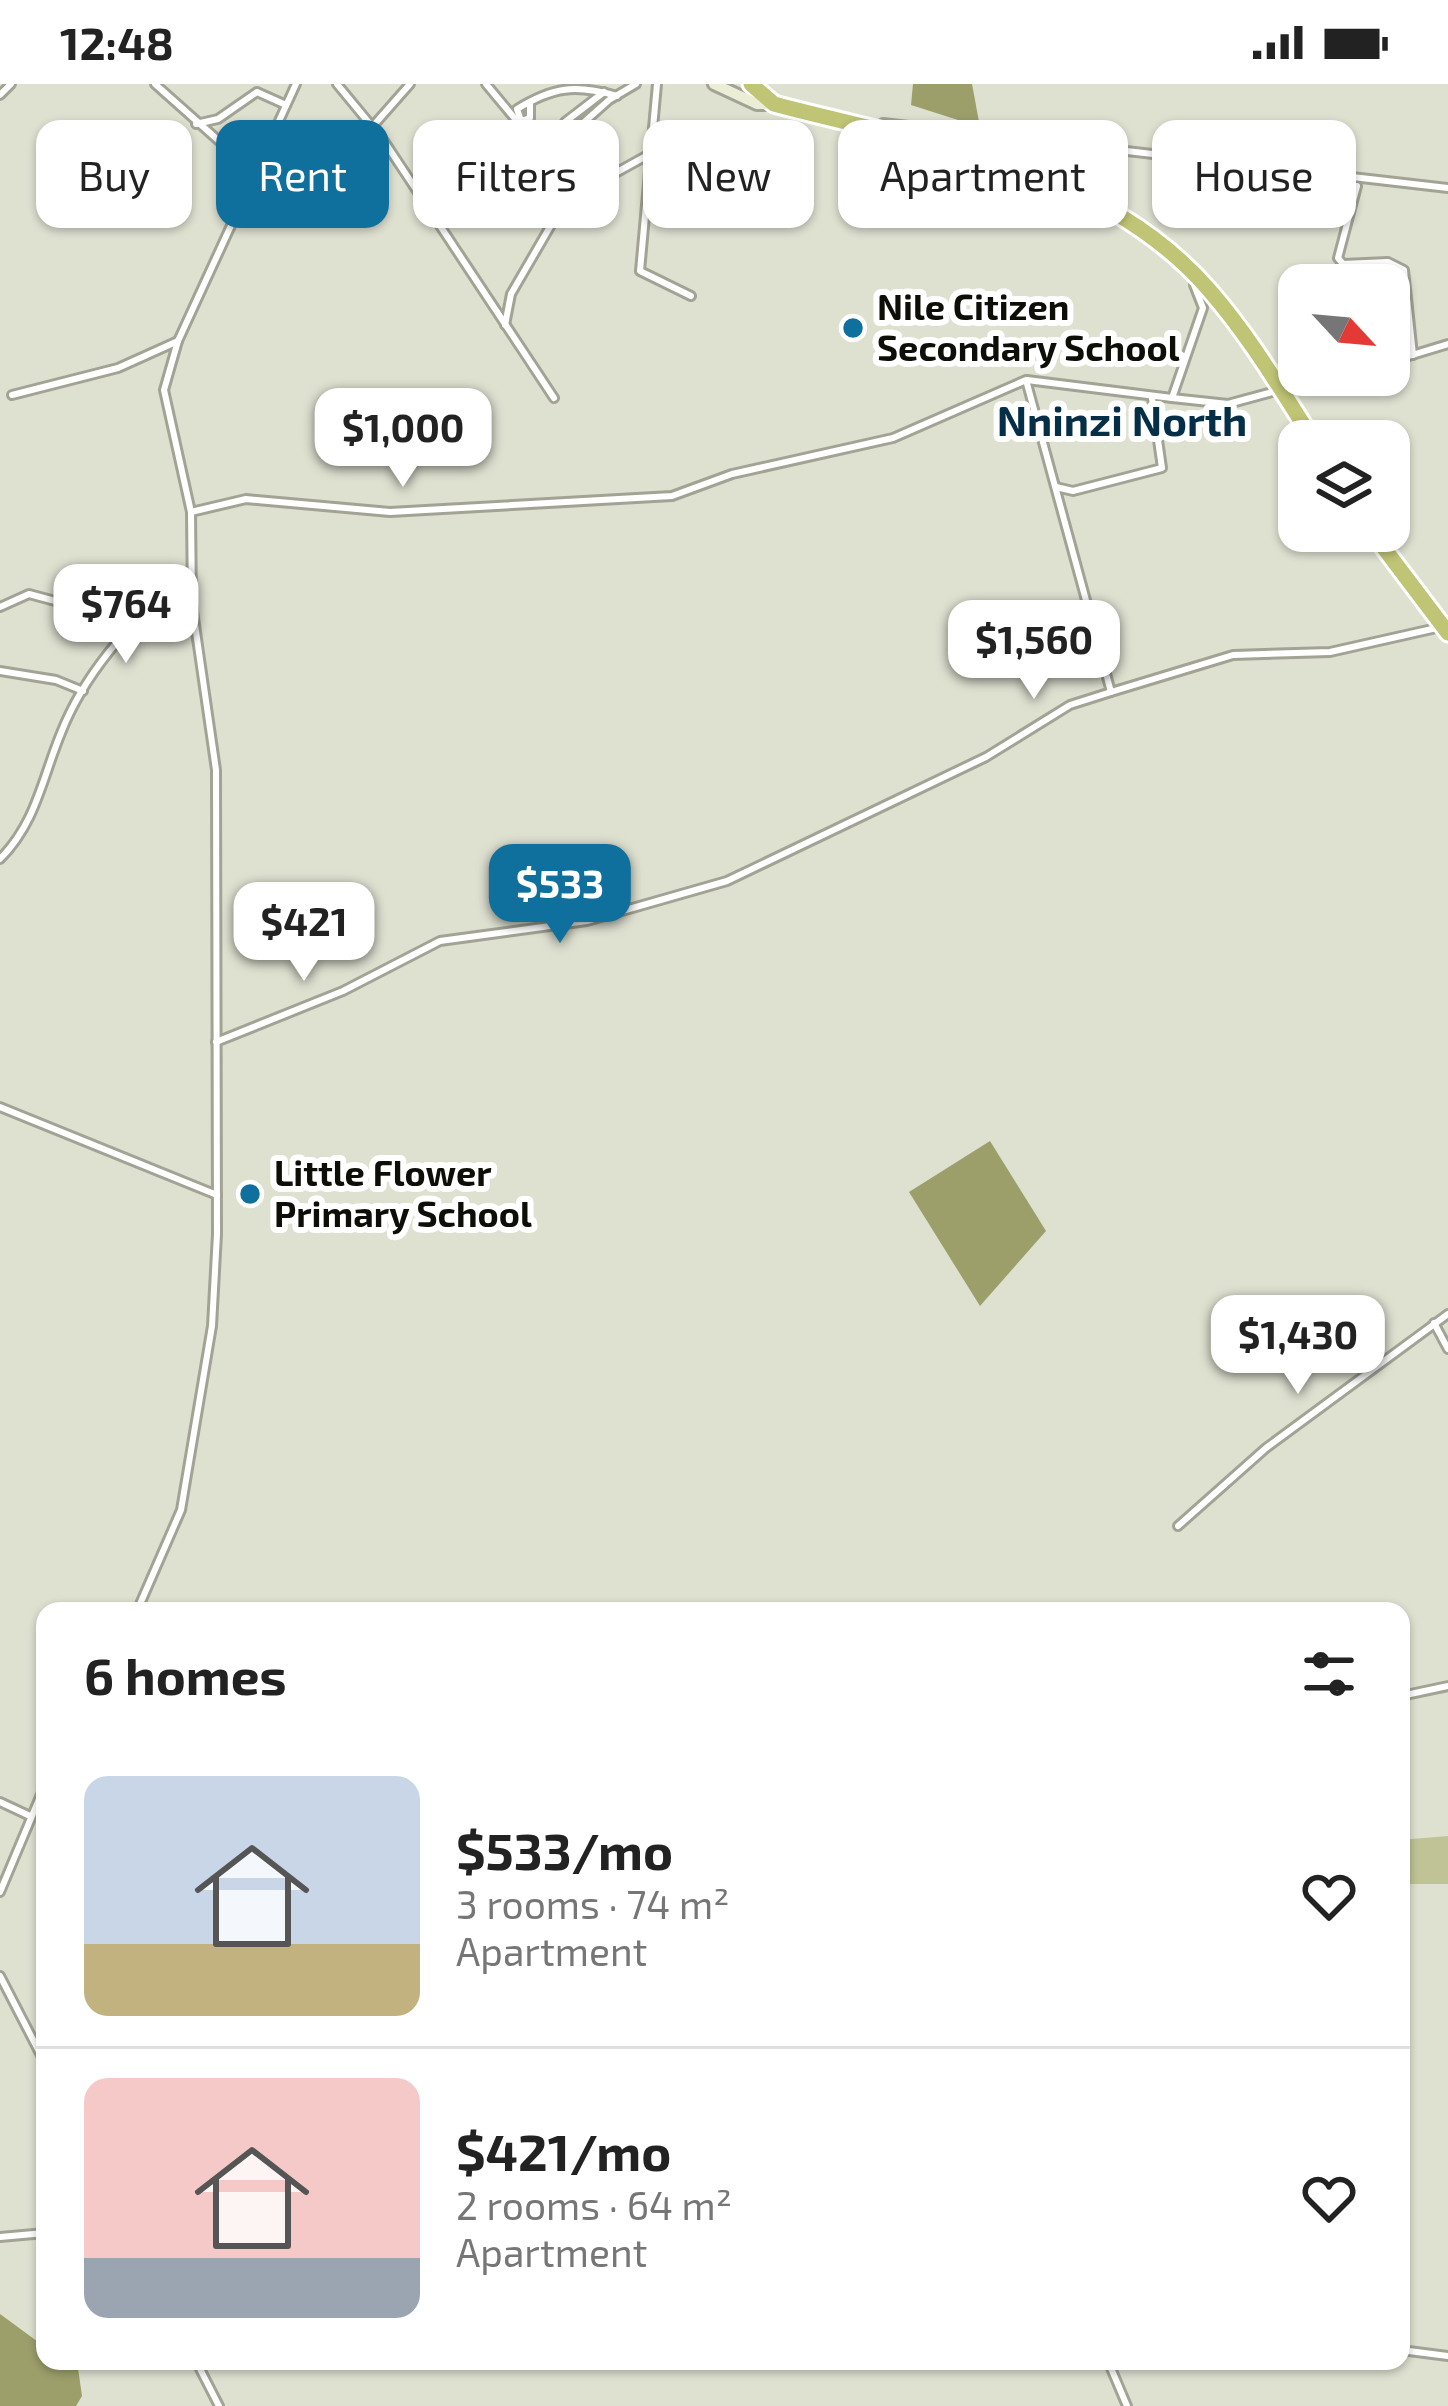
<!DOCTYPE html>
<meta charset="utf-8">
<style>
body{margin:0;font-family:"Exo 2",sans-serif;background:#f6f6f6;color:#222;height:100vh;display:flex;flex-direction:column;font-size:45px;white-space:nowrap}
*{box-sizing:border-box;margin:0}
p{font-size:39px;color:#767676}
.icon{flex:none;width:66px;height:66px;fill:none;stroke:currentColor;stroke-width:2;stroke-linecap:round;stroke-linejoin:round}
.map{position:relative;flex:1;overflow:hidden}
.panel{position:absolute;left:36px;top:1518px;width:1374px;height:768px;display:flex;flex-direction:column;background:#fff;border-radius:24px;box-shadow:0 3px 9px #0004}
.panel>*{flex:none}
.hud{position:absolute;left:36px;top:36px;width:1377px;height:108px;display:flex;gap:24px}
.needle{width:78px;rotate:116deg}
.tools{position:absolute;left:1278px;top:180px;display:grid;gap:24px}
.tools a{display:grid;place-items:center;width:132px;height:132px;border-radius:24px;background:#fff;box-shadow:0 3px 9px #0004;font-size:60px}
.price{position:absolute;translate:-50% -102px;padding:0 27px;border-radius:24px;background:#fff;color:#222;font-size:39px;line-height:78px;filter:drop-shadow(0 3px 6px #0008)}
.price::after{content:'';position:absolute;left:50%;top:72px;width:36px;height:27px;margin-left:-18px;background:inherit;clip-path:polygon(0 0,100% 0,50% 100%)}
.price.on{background:#0f6f9d;color:#fff}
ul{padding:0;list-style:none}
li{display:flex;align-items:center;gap:36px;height:300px;padding:0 48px}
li+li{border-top:3px solid #e0e0e0}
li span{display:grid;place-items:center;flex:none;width:336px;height:240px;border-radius:24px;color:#555}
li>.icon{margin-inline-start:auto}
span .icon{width:144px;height:144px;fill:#fffc;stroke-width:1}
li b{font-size:51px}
h2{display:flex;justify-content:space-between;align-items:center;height:144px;padding:0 48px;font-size:51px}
.tag{padding:0 42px;border-radius:24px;background:#fff;box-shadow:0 3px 9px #0004;font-size:42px;line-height:108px}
.tag.on{background:#0f6f9d;color:#fff}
.status{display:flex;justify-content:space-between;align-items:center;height:84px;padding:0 60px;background:#fff;direction:ltr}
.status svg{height:33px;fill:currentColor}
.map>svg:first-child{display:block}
</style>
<div class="status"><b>12:48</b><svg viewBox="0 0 49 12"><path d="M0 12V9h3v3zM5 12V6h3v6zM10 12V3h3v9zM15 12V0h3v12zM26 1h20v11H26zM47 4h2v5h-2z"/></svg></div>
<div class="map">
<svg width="1448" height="2322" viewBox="0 0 1448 2322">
<rect width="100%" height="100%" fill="#dee0d0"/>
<!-- green -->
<polygon fill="#bfc395" points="1448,1752 1448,1800 1401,1800 1401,1756"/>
<!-- forest -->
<g fill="#9c9f6a">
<polygon points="913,0 972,0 980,43 911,21"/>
<polygon points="990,1057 1046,1147 980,1222 909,1108"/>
<polygon points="0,2230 45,2263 45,2277 77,2277 82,2312 76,2322 0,2322"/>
</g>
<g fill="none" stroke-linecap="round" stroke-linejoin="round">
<defs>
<g id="street">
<polyline points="155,0 255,89"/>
<polyline points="337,0 384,57 554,314"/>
<polyline points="486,0 546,72 560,107 558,129 511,210 505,241"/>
<polyline points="657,0 640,187 691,212"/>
<polyline points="0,11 11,0"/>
<path d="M530 19V34L521 37 517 25C553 3 575 0 617 12"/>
<polyline points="883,39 1448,104"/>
<polyline points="196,40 218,35 257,8 286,21"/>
<polyline points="373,42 410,0"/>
<polyline points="575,50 565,38 604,8"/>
<polyline points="546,72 609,16 636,0"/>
<polyline points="1357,102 1338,174 1343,180 1388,178 1404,186 1413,271"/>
<polyline points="561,119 648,71"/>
<polyline points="1389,278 1448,260"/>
<polyline points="1027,296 1172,314 1203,224 1194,201"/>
<polyline points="12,311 118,284 178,257"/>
<polyline points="1172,314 1228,320 1335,291"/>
<polyline points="1056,403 1073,407 1162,384 1152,314"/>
<polyline points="191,428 246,415 390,428 672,412 732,390 893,354 1026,296 1111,608 1070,621 986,673 727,797 587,837 440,857 343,907 216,958"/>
<polyline points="0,523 29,510 70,521 156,513"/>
<polyline points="0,587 56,596 83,607"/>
<polyline points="1111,608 1233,571 1330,568 1441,543"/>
<path d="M0 775C36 739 42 695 61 649 86 585 137 531 189 488"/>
<polyline points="0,1023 217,1111"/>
<polyline points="1434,1239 1448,1265"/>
<polyline points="1178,1442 1266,1364 1448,1230"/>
<polyline points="137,1527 181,1426 212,1242 217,1150 216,686 192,520 191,428 164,306 178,257 296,0"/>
<polyline points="1401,1612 1448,1602"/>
<polyline points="0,1718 30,1732"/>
<polyline points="0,1808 45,1701"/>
<polyline points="0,1892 45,1979"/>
<polyline points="0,2153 45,2149"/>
<polyline points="1401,2266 1448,2272"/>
<polyline points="196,2277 219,2322"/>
<polyline points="1108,2277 1127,2322"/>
</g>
<polyline id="secondary" points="714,0 757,20 772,20"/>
<g id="highway">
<path d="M751 0 774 20C926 61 1101 80 1210 207 1250 253 1281 306 1314 357"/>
<polyline points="1371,447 1448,549"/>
</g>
</defs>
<!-- street casing -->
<use href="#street" stroke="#a2a394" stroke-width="12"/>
<!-- secondary casing -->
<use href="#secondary" stroke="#a2a394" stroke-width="16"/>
<!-- highway casing -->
<use href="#highway" stroke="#fff" stroke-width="21"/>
<!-- street -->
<use href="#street" stroke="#fff" stroke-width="6"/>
<!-- secondary -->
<use href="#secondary" stroke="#ecedd6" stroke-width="10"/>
<!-- highway -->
<use href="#highway" stroke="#c0c475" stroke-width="15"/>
</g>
<!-- markers -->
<g fill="#0f6f9d" stroke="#fff" stroke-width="4.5">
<circle cx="853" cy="244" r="12"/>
<circle cx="250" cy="1110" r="12"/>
</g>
<g text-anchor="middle" stroke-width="12" stroke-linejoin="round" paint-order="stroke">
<!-- poi labels -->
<g font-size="36" font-weight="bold" fill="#0e0e09" stroke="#fff" text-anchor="start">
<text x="877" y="236">Nile Citizen<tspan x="877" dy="41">Secondary School</tspan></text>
<text x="274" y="1102">Little Flower<tspan x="274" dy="41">Primary School</tspan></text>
</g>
<!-- quarter labels -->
<g font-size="42" font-weight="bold" fill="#052f46" stroke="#fff">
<text x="1122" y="352">Nninzi North</text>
</g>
</g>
</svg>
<div class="tools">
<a><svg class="needle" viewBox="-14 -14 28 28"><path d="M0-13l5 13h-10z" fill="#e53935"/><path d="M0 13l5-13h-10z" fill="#767676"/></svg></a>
<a><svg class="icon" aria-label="layers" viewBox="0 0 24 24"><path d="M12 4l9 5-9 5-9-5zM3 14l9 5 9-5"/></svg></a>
</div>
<b class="price" style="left:403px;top:406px">$1,000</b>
<b class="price" style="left:126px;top:582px">$764</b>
<b class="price" style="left:1034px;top:618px">$1,560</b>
<b class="price on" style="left:560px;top:862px">$533</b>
<b class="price" style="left:304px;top:900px">$421</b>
<b class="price" style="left:1298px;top:1313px">$1,430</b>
<div class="hud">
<a class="tag">Buy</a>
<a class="tag on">Rent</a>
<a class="tag">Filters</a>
<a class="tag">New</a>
<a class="tag">Apartment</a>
<a class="tag">House</a>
</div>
<section class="panel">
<h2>6 homes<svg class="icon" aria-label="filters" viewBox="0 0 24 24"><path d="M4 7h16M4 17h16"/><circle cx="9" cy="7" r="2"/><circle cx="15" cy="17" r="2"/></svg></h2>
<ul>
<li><span style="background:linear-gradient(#c9d6e8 70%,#c2b280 0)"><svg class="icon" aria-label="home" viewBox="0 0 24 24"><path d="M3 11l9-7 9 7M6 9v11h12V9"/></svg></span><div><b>$533/mo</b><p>3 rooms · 74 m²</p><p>Apartment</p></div><svg class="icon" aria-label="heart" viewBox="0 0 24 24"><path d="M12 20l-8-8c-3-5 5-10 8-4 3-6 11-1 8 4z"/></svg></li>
<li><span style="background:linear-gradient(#f6c9c9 75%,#9aa5b1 0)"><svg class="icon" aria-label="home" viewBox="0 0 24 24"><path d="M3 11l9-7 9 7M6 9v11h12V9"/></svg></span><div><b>$421/mo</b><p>2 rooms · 64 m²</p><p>Apartment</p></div><svg class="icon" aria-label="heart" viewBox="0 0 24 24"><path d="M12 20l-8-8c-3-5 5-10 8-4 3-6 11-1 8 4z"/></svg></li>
</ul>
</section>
</div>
